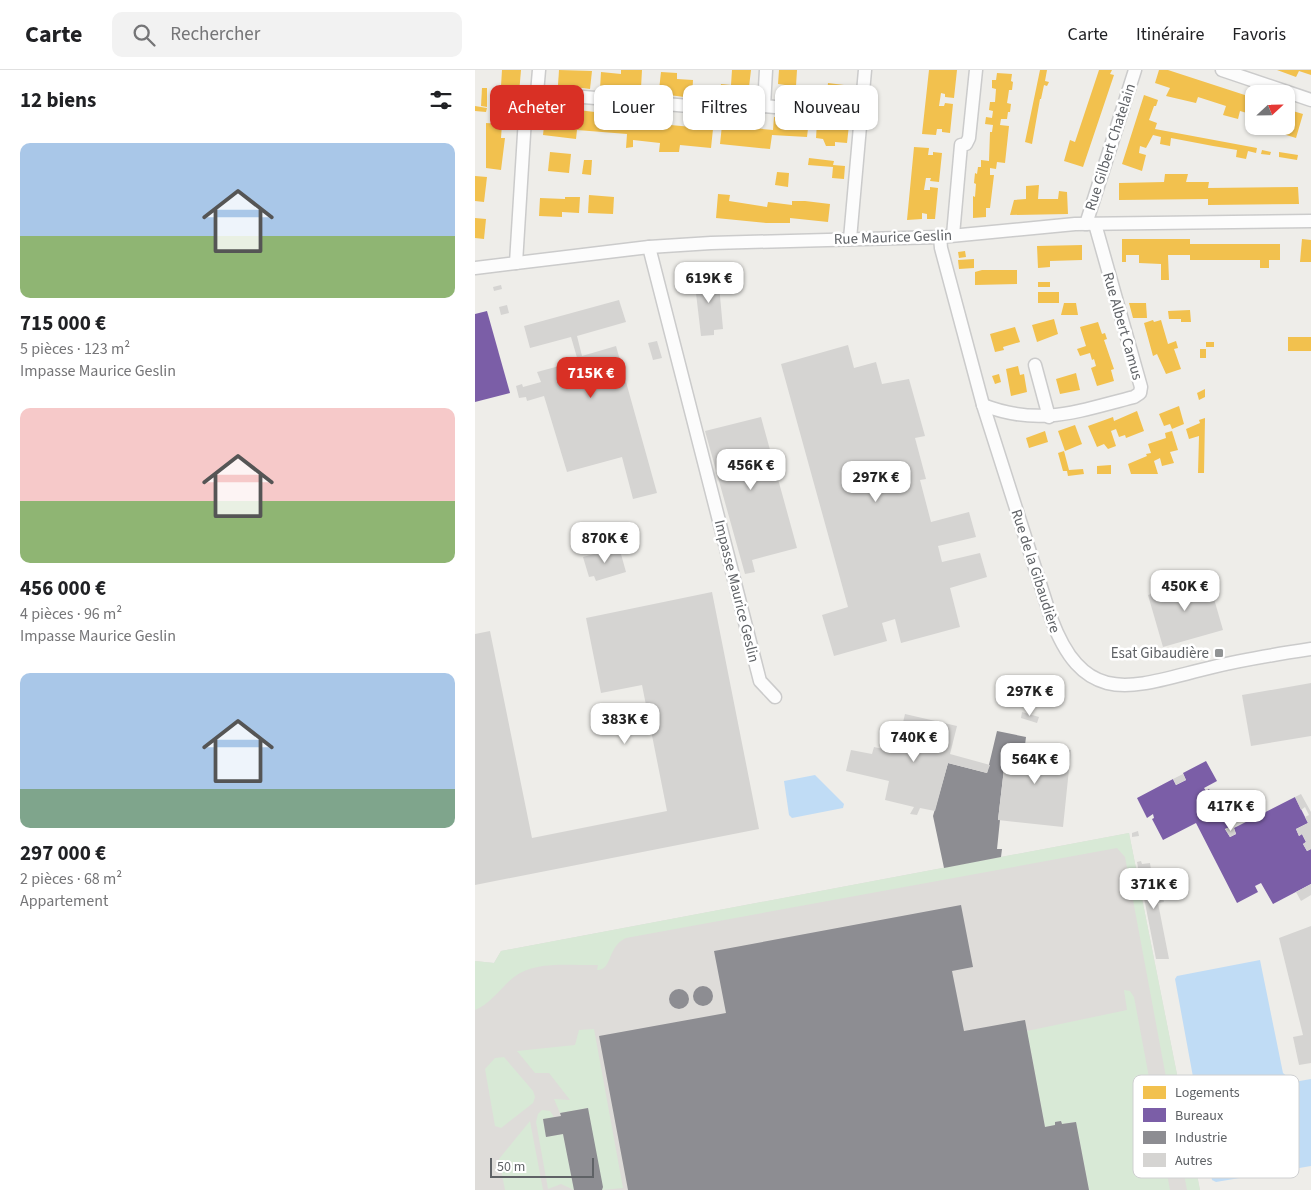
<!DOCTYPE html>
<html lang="fr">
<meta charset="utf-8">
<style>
body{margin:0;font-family:"Source Sans 3",sans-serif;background:#f2f2f2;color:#202124;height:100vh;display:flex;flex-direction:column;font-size:19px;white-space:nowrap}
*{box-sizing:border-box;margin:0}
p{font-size:16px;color:#757577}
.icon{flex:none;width:28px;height:28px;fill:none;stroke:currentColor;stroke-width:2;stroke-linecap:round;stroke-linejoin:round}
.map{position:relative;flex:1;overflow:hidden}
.drawer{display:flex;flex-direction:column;background:#fff;width:475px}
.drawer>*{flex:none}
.banner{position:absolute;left:15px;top:15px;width:475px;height:45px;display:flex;gap:10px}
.needle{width:32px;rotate:68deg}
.fabs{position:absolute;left:770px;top:15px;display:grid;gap:10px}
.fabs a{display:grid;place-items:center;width:50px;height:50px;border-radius:10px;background:#fff;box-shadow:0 1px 4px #0004;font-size:25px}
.scale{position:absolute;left:15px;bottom:12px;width:104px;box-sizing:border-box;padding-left:5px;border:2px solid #5f6266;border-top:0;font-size:14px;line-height:18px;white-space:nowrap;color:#5f6266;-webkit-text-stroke:4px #fff;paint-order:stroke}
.price{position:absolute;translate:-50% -42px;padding:0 11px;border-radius:10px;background:#fff;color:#222;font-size:16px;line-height:32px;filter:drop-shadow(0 1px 2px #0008)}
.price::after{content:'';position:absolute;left:50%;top:30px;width:15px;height:11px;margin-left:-8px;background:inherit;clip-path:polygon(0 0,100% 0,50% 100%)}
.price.active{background:#d93025;color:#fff}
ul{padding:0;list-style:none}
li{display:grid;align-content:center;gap:10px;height:265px;padding:0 20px}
li span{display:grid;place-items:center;height:155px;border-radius:10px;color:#555}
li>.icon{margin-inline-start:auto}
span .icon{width:90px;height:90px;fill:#fffc;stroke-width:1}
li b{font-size:21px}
h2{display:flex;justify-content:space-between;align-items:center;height:60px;padding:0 20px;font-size:21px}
.chip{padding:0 18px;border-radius:10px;background:#fff;box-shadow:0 1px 4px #0004;font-size:18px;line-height:45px}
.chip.active{background:#d93025;color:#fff}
header{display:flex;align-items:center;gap:30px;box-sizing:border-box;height:70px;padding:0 25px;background:#fff;border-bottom:1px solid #e0e0e0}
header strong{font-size:24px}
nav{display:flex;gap:28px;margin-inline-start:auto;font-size:18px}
.search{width:350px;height:45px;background:#f2f2f2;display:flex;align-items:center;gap:12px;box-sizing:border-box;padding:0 18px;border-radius:10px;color:#757577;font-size:19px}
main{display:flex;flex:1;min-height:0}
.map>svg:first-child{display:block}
</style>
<header>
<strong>Carte</strong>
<div class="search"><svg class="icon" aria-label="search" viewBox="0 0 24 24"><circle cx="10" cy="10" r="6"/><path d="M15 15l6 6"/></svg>Rechercher</div>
<nav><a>Carte</a><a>Itinéraire</a><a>Favoris</a></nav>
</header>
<main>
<section class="drawer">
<h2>12 biens<svg class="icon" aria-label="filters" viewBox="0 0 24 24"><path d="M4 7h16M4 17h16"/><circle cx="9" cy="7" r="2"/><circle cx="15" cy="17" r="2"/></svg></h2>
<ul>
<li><span style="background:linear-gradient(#a9c7e8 60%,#8fb573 0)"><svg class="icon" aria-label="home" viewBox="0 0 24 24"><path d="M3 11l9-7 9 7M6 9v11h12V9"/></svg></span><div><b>715 000 €</b><p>5 pièces · 123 m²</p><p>Impasse Maurice Geslin</p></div></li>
<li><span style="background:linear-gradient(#f6c9c9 60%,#8fb573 0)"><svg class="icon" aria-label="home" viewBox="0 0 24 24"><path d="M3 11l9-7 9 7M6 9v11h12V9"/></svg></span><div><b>456 000 €</b><p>4 pièces · 96 m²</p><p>Impasse Maurice Geslin</p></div></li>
<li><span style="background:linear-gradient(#a9c7e8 75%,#7fa58c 0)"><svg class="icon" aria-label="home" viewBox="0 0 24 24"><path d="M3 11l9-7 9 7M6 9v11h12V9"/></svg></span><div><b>297 000 €</b><p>2 pièces · 68 m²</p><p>Appartement</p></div></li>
</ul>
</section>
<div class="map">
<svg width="836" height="1120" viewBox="0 0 836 1120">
<rect width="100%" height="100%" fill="#eeede9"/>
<!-- industrial -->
<polygon fill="#dedcd9" points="654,763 725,1120 0,1120 0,891 19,893 26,881"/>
<!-- green -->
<g fill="#d8e9d6">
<path d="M654 763 725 1120H712L650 787 642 778 151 868C132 876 138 900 122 900L123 895C98 896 60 890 39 907 26 917 16 934 0 940V891L19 893 26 881Z"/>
<polygon points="649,920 655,921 659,927 695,1120 614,1120 601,1052 587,1054 586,1051 580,1052 580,1055 570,1057 552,961 652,940"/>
<polygon points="119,959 148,1118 127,1120 113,1038 85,1043 79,1029 95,1030 74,1003 60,1003 42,981 100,975 104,960"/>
<polygon points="29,987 58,1021 60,1027 58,1033 26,1058 20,1056 10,999 20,988"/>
<polygon points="67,1040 75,1041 79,1047 68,1050 71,1067 88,1064 99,1120 86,1114 73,1119 61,1052 63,1044"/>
<polygon points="55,1051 68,1120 30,1120 24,1089"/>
</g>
<!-- water -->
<g fill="#c0dcf5">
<polygon points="340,705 369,734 368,738 317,748 314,745 309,711"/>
<polygon points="785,890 808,1003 819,1012 836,1009 836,1096 741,1112 737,1110 700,909 702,906"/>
</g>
<!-- homes -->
<g fill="#f2c14e">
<polygon points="27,0 46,0 43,35 25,33"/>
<polygon points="84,0 117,1 115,19 83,15"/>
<polygon points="146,0 167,0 166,18 149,17 149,22 125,19 126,2 146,4"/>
<polygon points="257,0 276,0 274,17 265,16 263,34 244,32 246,14 256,15"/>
<polygon points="304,0 322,0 321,16 328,16 327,33 308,31 310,15 303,14"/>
<polygon points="454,0 482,0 479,28 470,27 470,24 466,23 464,36 469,36 470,33 478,34 475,63 467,62 467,59 462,59 461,65 447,64"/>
<polygon points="565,0 572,0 570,11 574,12 572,16 569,15 566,29 565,29 557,74 550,72"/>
<polygon points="624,0 637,0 635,4 639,5 608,97 589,91 595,70 600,72"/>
<polygon points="684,0 693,0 779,28 779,45 765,41 763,49 748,45 751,36 723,27 721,33 691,26 695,18 680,13"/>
<polygon points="802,0 836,0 836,5 824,1 821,7"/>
<polygon points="186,2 202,3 202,9 218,10 217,28 194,25 195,21 184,20"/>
<polygon points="522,3 537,4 536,11 538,12 537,20 534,20 533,27 532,33 536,34 535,42 533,42 532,49 526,49 525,55 534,56 530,93 522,92 521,99 515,98 515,105 519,105 515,138 511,138 511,147 498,148 498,126 500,127 501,114 499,113 500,103 502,104 503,97 506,97 506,90 514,91 515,62 517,62 518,55 510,54 511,47 517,48 518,41 514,40 515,32 520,32 521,19 517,18 517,10 521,10"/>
<polygon points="353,13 377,16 375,34 351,32"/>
<polygon points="7,18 12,18 12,37 6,36"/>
<polygon points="669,25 683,30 681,36 679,36 674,50 682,53 680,59 782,78 781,83 773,81 771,89 761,87 762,80 738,76 696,68 695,76 685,74 686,67 678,65 671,78 665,76 664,83 671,85 667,101 647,94"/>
<polygon points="0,36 12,38 11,42 0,41"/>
<polygon points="811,39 828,44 821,68 785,57 811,56"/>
<polygon points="103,40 154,46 153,51 238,59 236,78 205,75 204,82 184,82 185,73 158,70 158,77 151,78 152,64 102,60 101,69 68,65 70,46 103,49"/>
<polygon points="299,47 334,50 332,67 297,65 295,79 245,74 247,55 298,60"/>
<polygon points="342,52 374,55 372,73 360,72 360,76 351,76 348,69 341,68"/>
<polygon points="11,53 27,54 26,68 30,68 26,100 11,98"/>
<polygon points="439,77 454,78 453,85 458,85 458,82 467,83 464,112 455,111 456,108 451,108 449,120 455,120 455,117 463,118 460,149 452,149 452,144 447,143 447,149 432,150"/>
<polygon points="787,80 796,82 795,85 786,84"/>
<polygon points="75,82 96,84 94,103 73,101"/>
<polygon points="804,82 823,85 822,90 804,87"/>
<polygon points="334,88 359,91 358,95 370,96 369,109 357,108 358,97 333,95"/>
<polygon points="109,90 117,90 116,105 107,104"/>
<polygon points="302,102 314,103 313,117 300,115"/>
<polygon points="690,104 713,104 711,112 734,112 733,118 823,117 824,134 733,135 733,129 644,130 644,113 689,112"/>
<polygon points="0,106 12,107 9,132 0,131"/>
<polygon points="564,115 563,129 583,129 584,121 592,122 593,144 535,145 539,130 551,129 551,116"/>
<polygon points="243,124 255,125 254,131 292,137 293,132 317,135 317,131 330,131 355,134 353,152 315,148 315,153 291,153 241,148"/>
<polygon points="114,125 139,127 138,144 113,143"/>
<polygon points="90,127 105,127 104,143 87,142 87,147 64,146 65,128 90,129"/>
<polygon points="0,148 11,149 9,169 0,168"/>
<polygon points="647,169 715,169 715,174 805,174 805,190 794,190 794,198 785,198 785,190 715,190 715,185 693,185 694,210 686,210 686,194 664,193 664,185 651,185 651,192 647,192"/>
<polygon points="827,169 836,170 836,192 825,192"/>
<polygon points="607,175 607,190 575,191 575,197 563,198 562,176"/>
<polygon points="490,181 491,187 484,188 483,182"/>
<polygon points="499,189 499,198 484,199 483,190"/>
<polygon points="507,200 542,200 542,214 500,215 500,202"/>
<rect x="563" y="212" width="12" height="5"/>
<rect x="563" y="222" width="21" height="11"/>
<polygon points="589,233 601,233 603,245 586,245"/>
<polygon points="654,233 671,233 672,248 658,248"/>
<polygon points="715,240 716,252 706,252 706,249 694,249 693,241"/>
<polygon points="579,249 583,264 562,272 557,255"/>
<polygon points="678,250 679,252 686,250 693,274 701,271 703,278 699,279 706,299 691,304 682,284 678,286 669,253"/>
<polygon points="623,252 627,264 630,263 632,269 629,270 639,299 636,300 639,311 622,316 616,298 621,296 619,289 617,290 615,283 605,286 602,279 611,276 605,257"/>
<polygon points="540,257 545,272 528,277 529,280 520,282 515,264"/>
<rect x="813" y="267" width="23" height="14"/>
<rect x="731" y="272" width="8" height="5"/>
<rect x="725" y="279" width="6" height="9"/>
<polygon points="543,296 545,305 549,304 552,322 536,326 531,299"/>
<polygon points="601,303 605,320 585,324 581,309"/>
<polygon points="524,304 526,312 520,314 517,306"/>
<polygon points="730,319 730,327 724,330 722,323"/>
<polygon points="704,336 709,354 697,359 695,354 689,356 684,344"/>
<polygon points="662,341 669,361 651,368 650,365 644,367 641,359 636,361 641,376 633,379 629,374 622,377 613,356 638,347 639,351"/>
<polygon points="730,348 729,403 723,403 724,366 714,369 711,359 725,353 724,350"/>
<polygon points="600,355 607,374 590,381 583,361"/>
<polygon points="570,361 573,372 554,378 551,368"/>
<polygon points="697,361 703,380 695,382 699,393 687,396 685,388 679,391 683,404 656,404 653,394 672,386 671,384 676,383 673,374 691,368 690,363"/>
<polygon points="589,381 594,400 608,399 609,404 593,406 592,401 588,401 583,383"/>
<polygon points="636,395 636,404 622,404 622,396"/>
</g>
<!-- offices -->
<g fill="#7b5ea7">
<polygon points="12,241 35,323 0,332 0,244"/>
<polygon points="731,691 742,711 729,718 731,721 734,719 746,740 741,742 745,748 749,746 755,750 755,757 750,759 755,767 761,764 759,758 820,727 833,753 821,759 824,766 827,764 831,772 828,774 832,781 836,779 836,814 798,834 786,813 780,816 783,822 762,833 721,753 688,770 677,749 679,748 678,744 672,748 662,728 698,709 701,715 711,710 708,703"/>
</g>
<!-- industry -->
<g fill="#8d8d92">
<polygon points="522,661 551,667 550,675 532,673 523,750 525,750 522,779 527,779 526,787 469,798 458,746 473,693 512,703"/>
<polygon points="486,835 498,897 477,901 489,961 550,950 570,1057 580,1055 580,1052 586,1051 587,1054 601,1052 614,1120 153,1120 124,966 251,943 239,881"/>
<circle cx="228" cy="926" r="10"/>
<circle cx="204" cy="929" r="10"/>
<polygon points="113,1038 128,1117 127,1120 99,1120 88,1064 71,1067 68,1049 86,1046 85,1043"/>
</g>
<!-- building -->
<g fill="#d5d4d2">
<polygon points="243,204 248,259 239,260 239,265 226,266 219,206"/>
<polygon points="26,215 27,219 19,221 18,217"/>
<polygon points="144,230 151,252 102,266 107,286 141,276 182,423 158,429 147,387 92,402 69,326 52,331 51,327 44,328 41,316 47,314 48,317 66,312 62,302 103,291 96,267 55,278 49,256"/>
<polygon points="32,235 34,243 26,245 24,237"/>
<polygon points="182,271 187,288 178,290 173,273"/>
<polygon points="373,275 379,298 401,292 407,314 434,309 450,366 440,368 451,409 445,410 456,452 494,442 501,467 463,476 467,492 505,483 512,507 475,518 485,557 426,573 420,549 407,553 412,571 359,586 347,545 373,537 306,294"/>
<polygon points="286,347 322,478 277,490 280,502 270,504 230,361"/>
<polygon points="144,477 151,502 121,511 119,506 114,507 108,487"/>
<polygon points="733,508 748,560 688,577 673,525"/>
<polygon points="237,522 284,759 0,815 0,564 15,561 57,768 192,741 167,615 126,623 111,548"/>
<polygon points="836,613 836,666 776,676 767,625"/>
<polygon points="547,642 564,647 562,653 546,648"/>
<polygon points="430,644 482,656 475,684 515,695 512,703 473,693 460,741 445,738 442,745 435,744 439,737 410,730 414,711 371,701 376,680 397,684 399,677 421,682"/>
<polygon points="532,673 596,680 588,757 523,750"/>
<polygon points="708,704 711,710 701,715 698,709"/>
<polygon points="826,724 836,742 836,779 832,781 828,774 831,772 827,764 824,766 821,759 833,753 830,747 834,745 830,737 826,740 820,727"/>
<polygon points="755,757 756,760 759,758 761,764 755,767 750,759"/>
<polygon points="663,761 664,766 657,767 657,763"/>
<polygon points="666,791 667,794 675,793 678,813 684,812 689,832 683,833 694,889 681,889 662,792"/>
<polygon points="836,814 836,825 826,831 821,822"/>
<polygon points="836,856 836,993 824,995 818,967 828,965 804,868"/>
</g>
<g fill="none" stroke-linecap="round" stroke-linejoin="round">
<defs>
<g id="street">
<polyline points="747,0 836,30"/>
<polyline points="62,23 272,41 289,36 386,45"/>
<polyline points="289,36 291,0"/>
<polyline points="611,154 660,0"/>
<polyline points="478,165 486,75 491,74 494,68 501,0"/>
<path d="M465 167 466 178 508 335 576 548C611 642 661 615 738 597 770 589 803 584 836 579"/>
<polyline points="375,169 390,0"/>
<polyline points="174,177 285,611 300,627"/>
<polyline points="41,193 50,48 62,23 64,0"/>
<polyline points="0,198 174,177 236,173 465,167 600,154 836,151"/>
<polyline points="560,295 574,347"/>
<path d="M508 335C565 357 603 341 659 327L665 323 666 317 620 154"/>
</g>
</defs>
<!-- street casing -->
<use href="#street" stroke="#cbcbcb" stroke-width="15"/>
<!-- street -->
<use href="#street" stroke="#fcfcfc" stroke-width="12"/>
</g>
<!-- markers -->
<rect fill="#919394" stroke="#fff" stroke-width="2" x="739" y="578" width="10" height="10" rx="2.5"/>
<g text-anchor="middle" stroke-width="5" stroke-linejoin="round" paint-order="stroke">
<!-- street labels -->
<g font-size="15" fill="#5f6266" stroke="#fff">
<text transform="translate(635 77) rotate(-72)" y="5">Rue Gilbert Chatelain</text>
<text transform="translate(418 167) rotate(-2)" y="5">Rue Maurice Geslin</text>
<text transform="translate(648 256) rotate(74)" y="5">Rue Albert Camus</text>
<text transform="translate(561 501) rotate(72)" y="5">Rue de la Gibaudière</text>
<text transform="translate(262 521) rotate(76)" y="5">Impasse Maurice Geslin</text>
</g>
<!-- poi labels -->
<g font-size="15" fill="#5f6266" stroke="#fff" text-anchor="end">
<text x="734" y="588">Esat Gibaudière</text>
</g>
</g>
<!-- legend -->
<rect x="658" y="1005" width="166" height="103" rx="8" fill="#fff" stroke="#cfd0d1" stroke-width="1"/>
<rect x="668" y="1016" width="23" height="13" fill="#f2c14e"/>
<rect x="668" y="1038" width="23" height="14" fill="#7b5ea7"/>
<rect x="668" y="1061" width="23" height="13" fill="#8d8d92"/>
<rect x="668" y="1083" width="23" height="14" fill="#d5d4d2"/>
<g font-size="14" fill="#5f6266">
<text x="700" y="1027">Logements</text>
<text x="700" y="1050">Bureaux</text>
<text x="700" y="1072">Industrie</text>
<text x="700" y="1095">Autres</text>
</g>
</svg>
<div class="fabs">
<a><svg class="needle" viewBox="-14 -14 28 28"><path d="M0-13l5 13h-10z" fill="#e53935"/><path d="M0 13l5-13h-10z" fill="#757577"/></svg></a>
</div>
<div class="scale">50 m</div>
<b class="price" style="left:234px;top:234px">619K €</b>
<b class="price active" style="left:116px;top:329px">715K €</b>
<b class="price" style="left:276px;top:421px">456K €</b>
<b class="price" style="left:401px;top:433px">297K €</b>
<b class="price" style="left:130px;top:494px">870K €</b>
<b class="price" style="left:710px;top:542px">450K €</b>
<b class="price" style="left:555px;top:647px">297K €</b>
<b class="price" style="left:150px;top:675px">383K €</b>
<b class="price" style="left:439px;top:693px">740K €</b>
<b class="price" style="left:560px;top:715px">564K €</b>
<b class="price" style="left:756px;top:762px">417K €</b>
<b class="price" style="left:679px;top:840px">371K €</b>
<div class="banner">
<a class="chip active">Acheter</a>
<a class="chip">Louer</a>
<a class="chip">Filtres</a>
<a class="chip">Nouveau</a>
</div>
</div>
</main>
